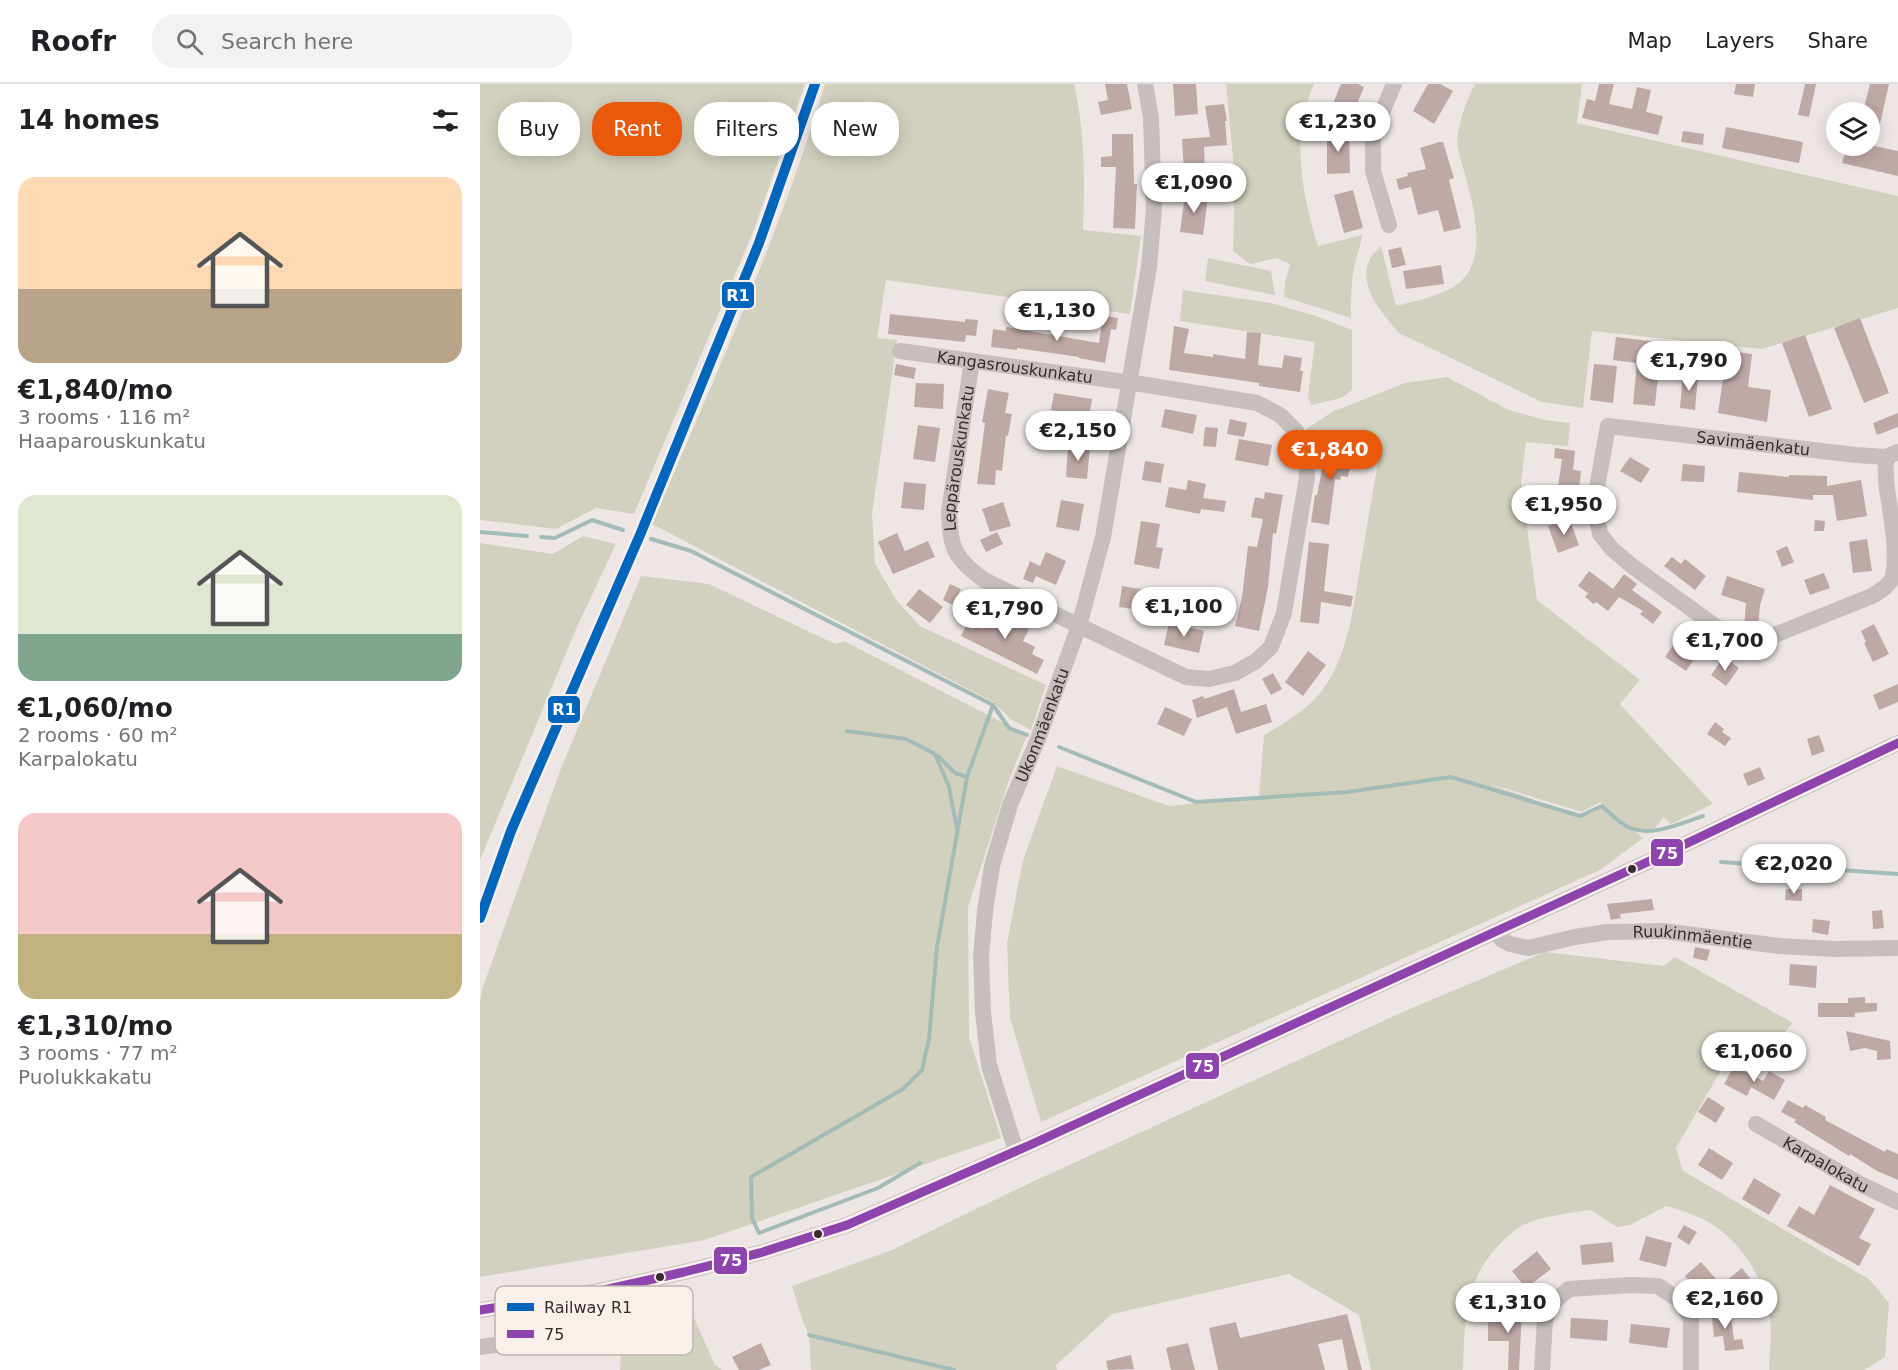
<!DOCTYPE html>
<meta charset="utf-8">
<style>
body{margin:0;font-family:"DejaVu Sans",sans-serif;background:#f2f2f2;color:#202124;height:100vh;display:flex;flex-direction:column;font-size:22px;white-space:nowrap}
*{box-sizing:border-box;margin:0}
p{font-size:20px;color:#757577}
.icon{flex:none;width:33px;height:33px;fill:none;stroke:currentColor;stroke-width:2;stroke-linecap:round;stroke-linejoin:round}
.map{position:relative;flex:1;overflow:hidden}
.drawer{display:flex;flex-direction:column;background:#fff;width:480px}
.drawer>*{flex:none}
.hud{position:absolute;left:18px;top:18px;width:570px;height:54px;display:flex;gap:12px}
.controls{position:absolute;left:1346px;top:18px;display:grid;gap:12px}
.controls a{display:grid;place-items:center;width:54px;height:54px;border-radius:50%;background:#fff;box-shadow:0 3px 15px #0003;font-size:30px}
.price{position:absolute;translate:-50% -51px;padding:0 14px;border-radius:21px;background:#fff;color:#222;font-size:20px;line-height:39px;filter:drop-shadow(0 2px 3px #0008)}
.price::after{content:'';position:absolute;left:50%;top:36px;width:18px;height:14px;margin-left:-9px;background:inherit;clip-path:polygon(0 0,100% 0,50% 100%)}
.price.on{background:#ea580c;color:#fff}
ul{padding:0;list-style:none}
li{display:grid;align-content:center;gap:12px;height:318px;padding:0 18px}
li span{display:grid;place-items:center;height:186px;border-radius:18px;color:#555}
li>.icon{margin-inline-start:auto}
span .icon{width:108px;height:108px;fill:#fffc;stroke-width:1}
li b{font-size:26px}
h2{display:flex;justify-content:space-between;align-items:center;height:72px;padding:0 18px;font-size:26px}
.pill{padding:0 21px;border-radius:24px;background:#fff;box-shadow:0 3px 15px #0003;font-size:21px;line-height:54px}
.pill.on{background:#ea580c;color:#fff}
header{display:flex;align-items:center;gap:36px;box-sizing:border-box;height:84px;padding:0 30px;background:#fff;border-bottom:2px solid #e0e0e0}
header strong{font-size:28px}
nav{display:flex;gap:33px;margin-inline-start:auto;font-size:21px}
.search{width:420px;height:54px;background:#f2f2f2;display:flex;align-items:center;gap:15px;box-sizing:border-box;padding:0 21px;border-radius:24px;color:#757577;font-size:22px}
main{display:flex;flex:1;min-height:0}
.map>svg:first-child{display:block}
</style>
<header>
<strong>Roofr</strong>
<div class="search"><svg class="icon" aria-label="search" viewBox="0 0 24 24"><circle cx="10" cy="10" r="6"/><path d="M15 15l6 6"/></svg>Search here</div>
<nav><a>Map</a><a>Layers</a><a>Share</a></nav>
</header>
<main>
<section class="drawer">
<h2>14 homes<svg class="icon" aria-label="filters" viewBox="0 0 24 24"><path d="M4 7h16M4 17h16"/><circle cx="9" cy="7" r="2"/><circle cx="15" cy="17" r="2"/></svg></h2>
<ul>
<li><span style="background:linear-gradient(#ffd9b3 60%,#b9a48a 0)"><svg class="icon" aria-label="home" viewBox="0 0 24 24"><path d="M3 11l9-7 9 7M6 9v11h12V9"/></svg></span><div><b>€1,840/mo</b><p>3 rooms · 116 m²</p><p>Haaparouskunkatu</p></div></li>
<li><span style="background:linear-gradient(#dfe7d0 75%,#7fa58c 0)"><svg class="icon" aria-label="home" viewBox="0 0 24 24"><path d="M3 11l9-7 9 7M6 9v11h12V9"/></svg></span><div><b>€1,060/mo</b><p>2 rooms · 60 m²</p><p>Karpalokatu</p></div></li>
<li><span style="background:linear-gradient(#f6c9c9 65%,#c2b280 0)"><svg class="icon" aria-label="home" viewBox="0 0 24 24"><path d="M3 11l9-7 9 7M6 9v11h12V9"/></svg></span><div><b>€1,310/mo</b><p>3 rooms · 77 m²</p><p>Puolukkakatu</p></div></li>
</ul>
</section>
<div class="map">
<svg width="1418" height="1286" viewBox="0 0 1418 1286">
<rect width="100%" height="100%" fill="#ede6e4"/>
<!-- green -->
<g fill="#d2d1bf" fill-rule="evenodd">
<polygon points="0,0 325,0 273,148 154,430 116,424 76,445 0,436"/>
<path d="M345 0H594C605 48 605 97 603 146L661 152 650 230 406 196 397 254 417 256 392 430 395 480 417 517 440 542 566 601 551 646 532 636 513 618 172 440C234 295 300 151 345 0Z"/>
<path d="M746 0H834C810 53 822 109 838 162L882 151C881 163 876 172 874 184 871 201 871 217 871 234L804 213 805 199 810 180 797 174 770 180 753 167 755 94Z"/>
<path d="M995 0H1102L1097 39 1418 112V224L1282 265 1112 247 1103 324 1062 318 919 249C903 230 878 203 889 177 891 172 897 166 901 162L916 222C935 217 956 213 973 203 1018 177 986 100 977 61 978 39 985 20 995 0Z"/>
<polygon points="728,174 791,187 795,211 725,197"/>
<polygon points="703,206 791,219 836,232 872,246 872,306 861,314 831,321 828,312 835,258 700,237"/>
<path d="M967 293 1029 326 1064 336 1090 339 1088 362 1046 358 1041 399 1057 516 1160 596 1140 620 1233 720 1191 740 1184 733 1175 744 1153 746 1163 754 1120 786 561 1038 530 934 527 859 543 776 577 682 689 722 779 713 784 651C802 641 821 629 836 614 869 577 873 523 881 477 887 442 893 407 899 373L881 352 832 356 825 346 852 328 925 299ZM1001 697 1102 728 1120 718 1130 728 1122 722 1099 732Z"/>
<polygon points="103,452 136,460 96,545 0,776 0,459 73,470"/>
<polygon points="161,492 229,500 355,560 364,557 547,651 528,699 488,823 489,953 521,1054 225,1156 0,1193 0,916 3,903 80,687"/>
<path d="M1065 868 1184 882 1195 873 1313 939 1292 962 1251 969 1196 1064 1203 1087 1389 1195 1409 1219 1405 1273 1384 1286H1289C1289 1274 1291 1261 1291 1249 1291 1207 1266 1160 1230 1139 1216 1131 1201 1126 1186 1122L1150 1141 1137 1143 1111 1126C1089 1129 1068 1131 1048 1139 1038 1143 1029 1151 1022 1158 984 1195 985 1236 983 1286H891L879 1231 809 1190 632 1230 576 1281 577 1286H331L329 1251 322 1235 312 1202 412 1166 535 1106 925 927Z"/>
<polygon points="210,1225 235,1281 242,1286 140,1286 142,1254"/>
</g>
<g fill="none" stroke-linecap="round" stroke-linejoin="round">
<!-- stream -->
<g stroke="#a2bdb7" stroke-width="4">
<polyline points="0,448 47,452"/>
<polyline points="61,453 75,454 112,436 143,446"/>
<polyline points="171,455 211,467 513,621 529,644 547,651"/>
<polyline points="367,647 426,655 455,670 469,703 477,745"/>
<path d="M579 663 716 718 867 708 971 693 1100 732 1122 722C1130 729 1139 739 1148 743 1171 754 1201 739 1223 732"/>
<polyline points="458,672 475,689 487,693"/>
<polyline points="1241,778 1418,790"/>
<polyline points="440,1079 398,1104 279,1149 272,1134 271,1093 423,1005 442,986 449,955 457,863 487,693 513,621"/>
<polyline points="329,1251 474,1286"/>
</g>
</g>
<!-- building -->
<g fill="#bfa9a7">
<polygon points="625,0 647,0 652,25 621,31 618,18 628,16"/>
<polygon points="693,0 716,0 718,30 695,32"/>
<polygon points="861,0 878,0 884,3 870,37 849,29"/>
<polygon points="948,0 960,0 973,7 954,40 933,27"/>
<polygon points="1119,0 1134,0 1129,20 1152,25 1157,3 1171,6 1166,28 1183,32 1178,51 1102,34 1107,15 1115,17"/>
<polygon points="1256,0 1275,0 1273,13 1254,10"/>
<polygon points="1325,0 1336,0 1329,33 1318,31"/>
<polygon points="1390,0 1409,0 1400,40 1389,37 1389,28 1383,28"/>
<polygon points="744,20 747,37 745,37 747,61 724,63 725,87 704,88 702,55 730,53 725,22"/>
<polygon points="1246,43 1323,58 1319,79 1242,64"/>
<polygon points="1203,47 1224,50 1223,61 1201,58"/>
<polygon points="847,48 869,48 870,89 847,90"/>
<polygon points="632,50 653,50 654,100 657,100 655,145 633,144 636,83 621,83 621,73 632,72"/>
<polygon points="959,58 963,58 974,94 969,96 981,144 964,148 958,126 938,131 931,103 919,106 916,95 928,92 927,89 946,85 940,64"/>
<polygon points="1367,62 1394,62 1418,67 1418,92 1362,79"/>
<polygon points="873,106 883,144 864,149 854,111"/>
<polygon points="705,110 728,113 723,151 700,148"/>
<polygon points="921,163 926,181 912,184 908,166"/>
<polygon points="961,181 964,200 926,205 923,187"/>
<polygon points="410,230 485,238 485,235 498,236 496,252 486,251 485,258 408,250"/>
<polygon points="623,232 638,234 636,246 631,245 625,279 599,274 599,273 537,264 537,266 511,263 513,245 526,247 526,243 619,259"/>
<polygon points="1380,234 1409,309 1384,319 1354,244"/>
<polygon points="694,242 709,245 704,269 733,273 733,270 765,275 767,248 781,249 778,281 802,284 804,271 822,274 820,287 823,287 820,308 779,302 779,299 689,286"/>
<polygon points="1325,251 1352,325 1329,333 1302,259"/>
<polygon points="1136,253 1186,259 1184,282 1179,281 1175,322 1153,320 1157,279 1133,276"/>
<polygon points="1220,263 1272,270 1268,303 1291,306 1287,338 1238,329 1244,288 1217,284"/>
<polygon points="416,280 436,284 434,295 414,291"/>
<polygon points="1114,280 1137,282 1133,319 1110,316"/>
<polygon points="1203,289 1218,291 1215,326 1200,324"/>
<polygon points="436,299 464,300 463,325 434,323"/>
<polygon points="508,305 529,309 525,329 532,330 528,352 526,351 522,387 516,386 515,401 497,400 505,339 502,338"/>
<polygon points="574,309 612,315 609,332 571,326"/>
<polygon points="685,325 717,331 713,350 681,343"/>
<polygon points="1418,329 1418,343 1397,351 1393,339"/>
<polygon points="750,335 767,339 764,353 747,350"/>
<polygon points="438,341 460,344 455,378 433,375"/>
<polygon points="725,343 738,344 736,363 723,362"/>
<polygon points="759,355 792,361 788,382 755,376"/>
<polygon points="847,360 873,365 868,393 861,392 860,396 855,395 849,441 831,438 835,411 837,411"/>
<polygon points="588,362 610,363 607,395 586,393"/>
<polygon points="1075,364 1095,367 1093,386 1101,387 1098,413 1077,410 1082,375 1074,374"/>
<polygon points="1150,373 1170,385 1161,399 1140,387"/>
<polygon points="665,377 684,380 681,399 662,396"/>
<polygon points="1203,380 1225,382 1224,398 1201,397"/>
<polygon points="1259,388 1309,393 1309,391 1347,392 1347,402 1381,396 1387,432 1357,437 1353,411 1333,411 1333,416 1257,408"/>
<polygon points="708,396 726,400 723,414 746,417 744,428 721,425 720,430 685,423 689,403 706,406"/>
<polygon points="424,398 446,400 444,426 421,424"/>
<polygon points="785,408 803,411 796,450 793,449 788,503 779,547 755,542 762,513 768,462 777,463 783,435 771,433 775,413 784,415"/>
<polygon points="581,416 604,420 599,447 576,443"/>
<polygon points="523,418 531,442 510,448 502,425"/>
<polygon points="1089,434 1099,461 1078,469 1068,442"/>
<polygon points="1335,436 1345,437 1344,447 1334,447"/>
<polygon points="661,437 680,440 676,463 683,464 679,485 654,480"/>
<polygon points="517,448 523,460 506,468 500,456"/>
<polygon points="417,449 425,467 448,457 455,473 413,490 398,458"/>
<polygon points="1387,455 1392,487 1373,489 1369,458"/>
<polygon points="829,458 849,460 844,507 873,512 871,523 841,518 839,540 820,538"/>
<polygon points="1307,462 1314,478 1302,483 1296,467"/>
<polygon points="566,468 586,477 576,501 556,492 553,499 543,495 550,477 560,482"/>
<polygon points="1192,473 1201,480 1205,475 1226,492 1215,506 1184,482"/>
<polygon points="1109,487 1133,505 1144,490 1157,500 1152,506 1182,528 1173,540 1160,530 1163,527 1139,513 1128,527 1116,518 1114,520 1105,513 1108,509 1098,502"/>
<polygon points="1344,489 1350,504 1330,511 1324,496"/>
<polygon points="1247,492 1285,505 1280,521 1278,544 1264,544 1266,519 1241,511"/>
<polygon points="470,500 481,505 473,521 463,516"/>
<polygon points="642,502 678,508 675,528 639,523"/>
<polygon points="439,505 463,523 450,539 426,521"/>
<polygon points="518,518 527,522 522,531 549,545 543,557 555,563 552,570 564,576 557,590 481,552 488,538 504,545"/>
<polygon points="689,539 724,547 719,569 684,561"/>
<polygon points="1394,540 1409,570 1393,578 1384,559 1386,558 1381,547"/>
<polygon points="1221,547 1231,554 1222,567 1213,560"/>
<polygon points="1196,557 1217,571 1206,587 1185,573"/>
<polygon points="828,567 846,581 823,612 805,598"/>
<polygon points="1244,573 1259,584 1246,602 1231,591"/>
<polygon points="793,589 802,605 791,611 782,595"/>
<polygon points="1418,600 1418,618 1399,626 1393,611"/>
<polygon points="754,605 761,628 786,620 792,638 756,650 747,623 717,634 712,616 723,612 724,615"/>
<polygon points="685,623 712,635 704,652 677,640"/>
<polygon points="1235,638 1244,645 1242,648 1251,654 1245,662 1227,650"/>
<polygon points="1339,651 1345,667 1332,672 1327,655"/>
<polygon points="1280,683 1285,695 1268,702 1263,690"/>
<polygon points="1306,805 1322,805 1322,817 1305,816"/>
<polygon points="1172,815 1174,826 1140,830 1141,834 1131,836 1127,820"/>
<polygon points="1402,826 1404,844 1393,845 1392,827"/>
<polygon points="1333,835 1350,837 1348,851 1332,848"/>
<polygon points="1215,863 1230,866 1227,877 1213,874"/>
<polygon points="1310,880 1337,882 1336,904 1309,901"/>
<polygon points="1385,913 1385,919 1397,919 1397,927 1375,929 1375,933 1338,933 1338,919 1368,919 1368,914"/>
<polygon points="1366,947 1410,957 1411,975 1397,976 1397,967 1385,964 1370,967"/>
<polygon points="1254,982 1283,997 1289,987 1305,996 1294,1016 1271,1003 1267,1012 1244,1000"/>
<polygon points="1228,1013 1245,1024 1236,1039 1218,1028"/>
<polygon points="1308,1016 1323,1024 1325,1021 1346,1033 1345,1036 1405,1068 1406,1065 1418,1070 1418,1096 1397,1087 1370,1070 1369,1072 1314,1038 1316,1036 1301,1028"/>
<polygon points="1229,1064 1253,1079 1242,1096 1218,1081"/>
<polygon points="1274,1094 1301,1110 1289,1131 1262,1115"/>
<polygon points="1350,1101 1395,1125 1379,1154 1391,1160 1379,1182 1307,1142 1319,1122 1334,1131"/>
<polygon points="1204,1141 1217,1148 1209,1161 1197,1153"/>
<polygon points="1166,1152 1192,1159 1186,1183 1159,1176"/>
<polygon points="1132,1158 1134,1178 1102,1181 1100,1161"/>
<polygon points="1057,1167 1071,1185 1046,1204 1032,1187"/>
<polygon points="1221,1178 1236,1195 1220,1209 1205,1192"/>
<polygon points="1262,1184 1270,1194 1253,1208 1245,1198"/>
<polygon points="1250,1225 1254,1256 1262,1255 1264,1265 1245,1267 1243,1252 1234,1253 1231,1227"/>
<polygon points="1019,1226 1042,1226 1039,1286 1028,1286 1029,1257 1008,1257 1008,1236 1019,1236"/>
<polygon points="867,1230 882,1286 868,1286 862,1255 838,1260 845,1286 738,1286 729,1244 756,1238 760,1254"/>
<polygon points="1091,1234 1128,1236 1127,1257 1090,1254"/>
<polygon points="1151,1240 1190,1244 1187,1264 1149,1259"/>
<polygon points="281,1259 291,1281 279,1286 259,1286 252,1273"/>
<polygon points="708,1259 715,1286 691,1286 686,1264"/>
<polygon points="651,1271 654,1285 628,1286 626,1277"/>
</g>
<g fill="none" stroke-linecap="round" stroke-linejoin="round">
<!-- minor -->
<g stroke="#c6bfbd" stroke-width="16">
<polyline points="909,141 893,87 893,50 914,0"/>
<path id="s1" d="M420 267 667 301 777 319 800 331 816 347 826 367 827 393 804 529 791 563 776 577 755 589 729 595 706 593 504 496C474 474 470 464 469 427L492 277"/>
<path id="s2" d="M1406 373C1406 383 1405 395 1407 405 1411 432 1418 467 1413 493 1409 502 1400 507 1392 512L1292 552 1268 557 1242 547 1152 482 1132 465 1120 450 1114 420 1128 342 1376 371 1406 373 1418 368"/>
<path id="s3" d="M1016 848 1021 855 1030 860 1048 864 1095 853 1127 848 1183 847 1299 862 1354 865 1418 864"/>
<path id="s4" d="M1276 1040 1380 1100 1418 1118"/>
<path id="s5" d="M536 1067 509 981 503 928 501 873 505 827 512 782 530 721 558 655 599 542 623 453 669 183 674 125 671 34 665 0"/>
<polyline points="0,1226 115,1208 204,1188 283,1168 367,1141 550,1061 1174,775 1418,659"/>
<path d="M0 1263 110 1247C121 1239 116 1221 115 1208"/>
<polyline points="1062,1286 1065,1236 1071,1220 1089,1205 1151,1201 1178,1202 1202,1218 1211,1236 1211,1286"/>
</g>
<defs>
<polyline id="bus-1" points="0,1226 115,1208 204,1188 283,1168 367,1141 550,1061 1174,775 1418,659"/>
</defs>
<!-- bus-1 casing -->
<use href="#bus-1" stroke="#f9f0ec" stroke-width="14"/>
<!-- bus-1 -->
<use href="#bus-1" stroke="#8e44ad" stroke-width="9"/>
<defs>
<polyline id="rail-1" points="0,834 31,747 160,451 279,159 335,0"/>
</defs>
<!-- rail-1 casing -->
<use href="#rail-1" stroke="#f9f0ec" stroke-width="15"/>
<!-- rail-1 -->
<use href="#rail-1" stroke="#0065bd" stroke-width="10"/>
</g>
<!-- markers -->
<g fill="#372c2b" stroke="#f9f0ec" stroke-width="2">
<circle cx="1152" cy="785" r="5"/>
<circle cx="338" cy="1150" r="5"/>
<circle cx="180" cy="1193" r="5"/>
</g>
<g text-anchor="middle" stroke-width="6" stroke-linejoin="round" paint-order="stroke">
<!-- street labels -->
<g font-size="16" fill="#372c2b" stroke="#f9f0ec">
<text dy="6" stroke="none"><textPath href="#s1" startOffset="116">Kangasrouskunkatu</textPath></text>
<text dy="6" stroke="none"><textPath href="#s2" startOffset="722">Savimäenkatu</textPath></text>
<text dy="6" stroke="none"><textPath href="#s1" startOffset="1086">Leppärouskunkatu</textPath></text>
<text dy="6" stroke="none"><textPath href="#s5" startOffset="440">Ukonmäenkatu</textPath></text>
<text dy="6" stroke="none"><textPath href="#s3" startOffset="204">Ruukinmäentie</textPath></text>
<text dy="6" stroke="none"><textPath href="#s4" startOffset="81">Karpalokatu</textPath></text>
</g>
</g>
<!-- legend -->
<rect x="15" y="1202" width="198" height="69" rx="9" fill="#f9f0ec" stroke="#bfb5b2" stroke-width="1.5"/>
<rect x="27" y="1219" width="27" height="8" fill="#0065bd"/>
<rect x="27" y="1246" width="27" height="8" fill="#8e44ad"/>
<g font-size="16" fill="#372c2b">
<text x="64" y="1229">Railway R1</text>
<text x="64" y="1256">75</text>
</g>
<g stroke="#f9f0ec" stroke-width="2">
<rect x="241" y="197" width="34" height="28" rx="6" fill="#0065bd"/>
<rect x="67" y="611" width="34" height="29" rx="6" fill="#0065bd"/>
<rect x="1170" y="754" width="34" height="29" rx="6" fill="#8e44ad"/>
<rect x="705" y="968" width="35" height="28" rx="6" fill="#8e44ad"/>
<rect x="233" y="1162" width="35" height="29" rx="6" fill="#8e44ad"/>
</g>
<g font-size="16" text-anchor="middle" font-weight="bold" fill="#fff">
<text x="258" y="217">R1</text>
<text x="84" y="631">R1</text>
<text x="1187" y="775">75</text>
<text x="723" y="988">75</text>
<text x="251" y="1182">75</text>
</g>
</svg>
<div class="controls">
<a><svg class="icon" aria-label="layers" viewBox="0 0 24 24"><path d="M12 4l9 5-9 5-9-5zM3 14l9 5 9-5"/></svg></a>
</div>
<b class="price" style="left:858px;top:69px">€1,230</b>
<b class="price" style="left:714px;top:130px">€1,090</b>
<b class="price" style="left:577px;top:258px">€1,130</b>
<b class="price" style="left:1209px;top:308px">€1,790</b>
<b class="price" style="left:598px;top:378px">€2,150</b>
<b class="price on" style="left:850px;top:397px">€1,840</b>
<b class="price" style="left:1084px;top:452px">€1,950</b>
<b class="price" style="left:704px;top:554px">€1,100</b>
<b class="price" style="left:525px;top:556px">€1,790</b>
<b class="price" style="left:1245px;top:588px">€1,700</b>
<b class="price" style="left:1314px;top:811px">€2,020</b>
<b class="price" style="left:1274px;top:999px">€1,060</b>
<b class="price" style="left:1245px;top:1246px">€2,160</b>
<b class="price" style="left:1028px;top:1250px">€1,310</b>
<div class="hud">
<a class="pill">Buy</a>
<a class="pill on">Rent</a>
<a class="pill">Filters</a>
<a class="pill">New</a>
</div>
</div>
</main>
